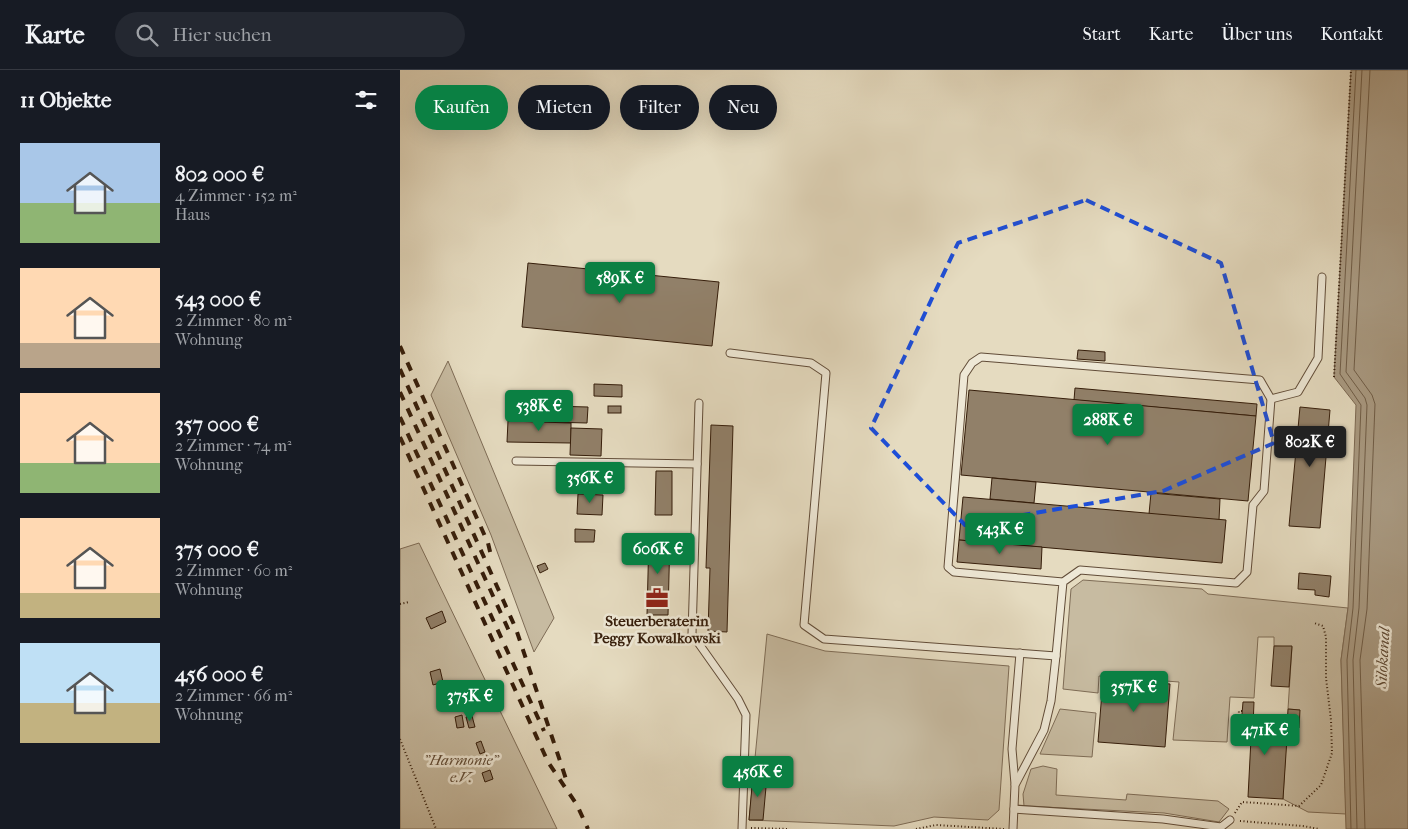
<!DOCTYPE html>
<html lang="de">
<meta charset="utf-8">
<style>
body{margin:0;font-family:"IM FELL French Canon",serif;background:#242831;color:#f1f3f6;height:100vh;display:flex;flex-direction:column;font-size:19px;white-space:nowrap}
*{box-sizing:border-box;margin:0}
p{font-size:16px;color:#9ea1a6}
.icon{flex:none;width:28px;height:28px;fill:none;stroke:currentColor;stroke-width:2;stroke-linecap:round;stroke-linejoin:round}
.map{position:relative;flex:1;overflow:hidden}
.details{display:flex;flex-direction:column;background:#171b24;width:400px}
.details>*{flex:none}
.banner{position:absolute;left:15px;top:15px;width:475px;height:45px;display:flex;gap:10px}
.price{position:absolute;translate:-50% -42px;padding:0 11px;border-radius:5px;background:#0b8043;color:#fff;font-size:16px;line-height:32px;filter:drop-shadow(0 1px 2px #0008)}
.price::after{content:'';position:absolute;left:50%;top:30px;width:15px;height:11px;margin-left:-8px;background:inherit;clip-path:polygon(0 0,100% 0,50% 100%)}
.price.active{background:#222;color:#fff}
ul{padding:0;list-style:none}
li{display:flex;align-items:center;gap:15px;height:125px;padding:0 20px}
li span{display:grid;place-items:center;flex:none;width:140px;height:100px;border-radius:0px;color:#555}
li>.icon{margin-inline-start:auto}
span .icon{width:60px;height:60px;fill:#fffc;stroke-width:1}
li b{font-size:21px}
h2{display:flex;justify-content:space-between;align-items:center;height:60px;padding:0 20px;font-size:21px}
.tag{padding:0 18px;border-radius:22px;background:#171b24;box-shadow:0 5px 20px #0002;font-size:18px;line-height:45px}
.tag.active{background:#0b8043;color:#fff}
header{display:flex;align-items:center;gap:30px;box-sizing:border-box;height:70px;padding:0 25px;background:#171b24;border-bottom:1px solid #363941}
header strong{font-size:24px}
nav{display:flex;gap:28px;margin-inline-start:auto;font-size:18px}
.search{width:350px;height:45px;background:#242831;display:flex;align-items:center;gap:12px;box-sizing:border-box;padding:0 18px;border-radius:28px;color:#9ea1a6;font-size:19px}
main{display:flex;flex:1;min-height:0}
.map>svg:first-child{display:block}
</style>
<header>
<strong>Karte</strong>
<div class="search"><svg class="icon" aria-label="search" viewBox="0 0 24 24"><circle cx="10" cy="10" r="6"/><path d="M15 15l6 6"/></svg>Hier suchen</div>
<nav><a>Start</a><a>Karte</a><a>Über uns</a><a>Kontakt</a></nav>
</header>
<main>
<section class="details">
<h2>11 Objekte<svg class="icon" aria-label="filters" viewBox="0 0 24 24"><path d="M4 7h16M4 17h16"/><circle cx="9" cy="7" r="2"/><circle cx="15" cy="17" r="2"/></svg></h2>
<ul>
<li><span style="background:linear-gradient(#a9c7e8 60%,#8fb573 0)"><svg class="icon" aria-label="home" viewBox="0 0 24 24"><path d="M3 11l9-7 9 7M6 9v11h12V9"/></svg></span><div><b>802 000 €</b><p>4 Zimmer · 152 m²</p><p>Haus</p></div></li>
<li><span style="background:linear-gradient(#ffd9b3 75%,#b9a48a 0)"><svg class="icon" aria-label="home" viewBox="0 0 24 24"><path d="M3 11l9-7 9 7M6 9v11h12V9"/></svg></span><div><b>543 000 €</b><p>2 Zimmer · 80 m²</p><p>Wohnung</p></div></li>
<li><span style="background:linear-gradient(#ffd9b3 70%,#8fb573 0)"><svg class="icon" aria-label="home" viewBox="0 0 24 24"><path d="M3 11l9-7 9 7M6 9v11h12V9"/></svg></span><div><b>357 000 €</b><p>2 Zimmer · 74 m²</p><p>Wohnung</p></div></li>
<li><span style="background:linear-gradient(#ffd9b3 75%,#c2b280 0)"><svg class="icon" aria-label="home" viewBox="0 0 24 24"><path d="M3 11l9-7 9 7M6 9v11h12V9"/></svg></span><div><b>375 000 €</b><p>2 Zimmer · 60 m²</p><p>Wohnung</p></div></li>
<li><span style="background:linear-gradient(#bfe0f5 60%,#c2b280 0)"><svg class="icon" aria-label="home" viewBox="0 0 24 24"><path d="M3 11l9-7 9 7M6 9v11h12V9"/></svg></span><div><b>456 000 €</b><p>2 Zimmer · 66 m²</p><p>Wohnung</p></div></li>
</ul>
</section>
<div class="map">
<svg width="1008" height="759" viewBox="0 0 1008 759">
<rect width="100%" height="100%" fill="#e5dbc0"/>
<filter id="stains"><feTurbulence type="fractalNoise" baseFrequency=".004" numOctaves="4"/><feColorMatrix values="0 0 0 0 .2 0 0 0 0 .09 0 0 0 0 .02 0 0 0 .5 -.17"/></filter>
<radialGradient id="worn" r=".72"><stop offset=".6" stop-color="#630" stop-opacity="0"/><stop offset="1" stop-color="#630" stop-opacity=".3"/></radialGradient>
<!-- green -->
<g fill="#c7bba1" stroke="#7e6c56">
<polygon points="48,291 154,548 134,582 91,465 31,325"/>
<polygon points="19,473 157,759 0,759 0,479"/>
<polygon points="683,510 802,519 808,524 948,538 941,590 946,744 908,742 883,729 887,657 900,640 888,639 892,577 874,576 874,567 858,567 854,628 830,627 827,672 773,670 779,612 699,606 698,623 663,619 671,519"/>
<polygon points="367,564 425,581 609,596 599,740 588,750 534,747 494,756 349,750"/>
<polygon points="660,639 696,643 692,687 640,684"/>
<polygon points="643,696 657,699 656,725 726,730 727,724 818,731 829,739 819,752 764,743 624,736 623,724 631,699"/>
</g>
<!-- water -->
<polygon fill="#a99a82" stroke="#7b6852" points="951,0 1008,0 1008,759 946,759 941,590 948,538 956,335 934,307"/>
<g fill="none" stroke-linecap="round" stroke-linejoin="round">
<!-- shore -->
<g stroke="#6f5c46" stroke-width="1">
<polyline points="951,759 947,590 953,538 961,335 940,304 956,0"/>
<polyline points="957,759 953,590 959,538 967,335 965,328 946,302 962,0"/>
<polyline points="965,759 960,590 967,539 975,334 972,325 954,300 970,0"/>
</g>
</g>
<!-- building -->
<g fill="#918069" stroke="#351d0a">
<polygon points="128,193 319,212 312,276 122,257"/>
<polygon points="678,280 705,282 705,291 677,289"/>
<polygon points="194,314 222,315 222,327 194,326"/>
<polygon points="675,318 857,334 856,346 674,330"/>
<polygon points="569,320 856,346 848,431 561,405"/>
<polygon points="113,335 188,337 187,353 112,351"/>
<rect x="208" y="336" width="13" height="7"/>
<polygon points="900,337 930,340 920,458 889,456"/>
<polygon points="108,351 171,353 171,373 107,372"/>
<polygon points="311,355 333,356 327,562 308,561 310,498 306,498"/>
<polygon points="171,358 202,359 201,386 170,385"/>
<polygon points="256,401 272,401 272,445 255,445"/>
<polygon points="592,408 636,412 634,433 590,429"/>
<polygon points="751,423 820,429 819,450 749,444"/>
<polygon points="178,424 203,425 202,445 177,444"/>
<polygon points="563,427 826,450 822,493 559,470"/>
<polygon points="175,459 195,460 194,472 175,472"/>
<polygon points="249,464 270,465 268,545 247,545"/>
<polygon points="559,470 642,477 641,499 557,492"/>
<polygon points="145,493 148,499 140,503 137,496"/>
<polygon points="899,503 931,506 929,527 915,525 915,520 898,519"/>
<polygon points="42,541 46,552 31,559 26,548"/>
<polygon points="874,576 892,576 889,617 871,616"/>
<polygon points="40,599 43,612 33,615 30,602"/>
<polygon points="703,609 770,614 765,677 698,672"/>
<polygon points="85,628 87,636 76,638 75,630"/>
<polygon points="843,632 854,632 853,656 875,657 876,652 888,653 883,729 848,727 851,669 840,668"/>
<polygon points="888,639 900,640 899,658 887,657"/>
<polygon points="62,645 64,657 57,658 55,647"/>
<polygon points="72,646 75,657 69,658 66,647"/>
<polygon points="81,671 85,682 80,684 76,673"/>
<polygon points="90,700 93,709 85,712 82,703"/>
<polygon points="353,705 367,706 363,750 349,750"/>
</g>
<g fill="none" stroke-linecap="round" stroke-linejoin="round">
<defs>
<g id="lane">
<polyline points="330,283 411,293 426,303 404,555 424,569 656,586 651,631 644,660 615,715 613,759"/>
<polyline points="871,329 898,322 918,288 922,207"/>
<polyline points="299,333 292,564 338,629 346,645 342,759"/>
<polyline points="116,391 297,394"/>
<polyline points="656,586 663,512 680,500 836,513 847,502 853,435 864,421 871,329 860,310 581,287 572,293 564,305 548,497 554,502 663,512"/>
<polyline points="615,714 612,679 620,583"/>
<polyline points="614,739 763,749 821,757 830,750"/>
</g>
</defs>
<!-- lane casing -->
<use href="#lane" stroke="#614c38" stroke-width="9"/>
<!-- path -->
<g stroke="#351d0a" stroke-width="2" stroke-dasharray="1 2.5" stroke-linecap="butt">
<polyline points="934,307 951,0"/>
<polyline points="0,534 9,532"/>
<polyline points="842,641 839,641 836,672 846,673"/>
<polyline points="0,669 36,759"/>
<polyline points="835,743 842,732 899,736 921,715 932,683 931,650 926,608 926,567 923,556 914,553"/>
<polyline points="840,751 903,756 919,759"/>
<polyline points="351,758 389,759"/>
<polyline points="516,759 536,755 604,759"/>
</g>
<!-- lane -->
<use href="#lane" stroke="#eee8d6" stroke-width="7"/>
<!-- rail -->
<g stroke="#351d0a" stroke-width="4" stroke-dasharray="9 9" stroke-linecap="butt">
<polyline points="0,276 88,473 92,490"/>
<polyline points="0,299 116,559 166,709"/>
<polyline points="0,322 109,561"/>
<polyline points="0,347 144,661"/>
<polyline points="0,367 148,692 177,735 188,759"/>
</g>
</g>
<!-- marked area -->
<path fill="none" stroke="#1d4ed8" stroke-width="4" stroke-dasharray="10 6" stroke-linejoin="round" d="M686 130 821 193 874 373 763 421 565 455 471 358 558 173Z"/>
<!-- icons -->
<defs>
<symbol id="office-bare" viewBox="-9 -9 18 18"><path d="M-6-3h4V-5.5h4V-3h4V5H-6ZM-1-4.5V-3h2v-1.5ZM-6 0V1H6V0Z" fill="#8f2418" stroke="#eee8d6" stroke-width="2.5" paint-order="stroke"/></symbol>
</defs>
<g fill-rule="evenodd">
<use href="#office-bare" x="241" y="512" width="32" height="32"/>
</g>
<g text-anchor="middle" stroke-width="5" stroke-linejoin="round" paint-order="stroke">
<!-- poi labels -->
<g font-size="15" font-weight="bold" fill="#351d0a" stroke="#eee8d6">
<text x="257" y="556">Steuerberaterin<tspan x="257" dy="17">Peggy Kowalkowski</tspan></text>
</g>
<!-- park labels -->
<g font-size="15" font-style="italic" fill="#614c37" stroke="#eee8d6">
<text x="61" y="695">"Harmonie"<tspan x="61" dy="17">e.V.</tspan></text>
</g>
<!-- water labels -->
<g font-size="16" font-style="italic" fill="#5e4934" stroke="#eee8d6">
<text transform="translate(982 588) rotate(-87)" y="6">Silokanal</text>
</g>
</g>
<rect width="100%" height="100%" filter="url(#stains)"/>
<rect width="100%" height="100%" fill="url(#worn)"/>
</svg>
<b class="price" style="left:220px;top:234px">589K €</b>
<b class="price" style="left:139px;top:362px">538K €</b>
<b class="price" style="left:708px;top:376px">288K €</b>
<b class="price active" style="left:910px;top:398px">802K €</b>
<b class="price" style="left:190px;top:434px">356K €</b>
<b class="price" style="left:600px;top:485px">543K €</b>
<b class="price" style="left:258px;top:505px">606K €</b>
<b class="price" style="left:734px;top:643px">357K €</b>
<b class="price" style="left:70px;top:652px">375K €</b>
<b class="price" style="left:865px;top:686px">471K €</b>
<b class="price" style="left:358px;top:728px">456K €</b>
<div class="banner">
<a class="tag active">Kaufen</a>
<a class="tag">Mieten</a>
<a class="tag">Filter</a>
<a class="tag">Neu</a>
</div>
</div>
</main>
